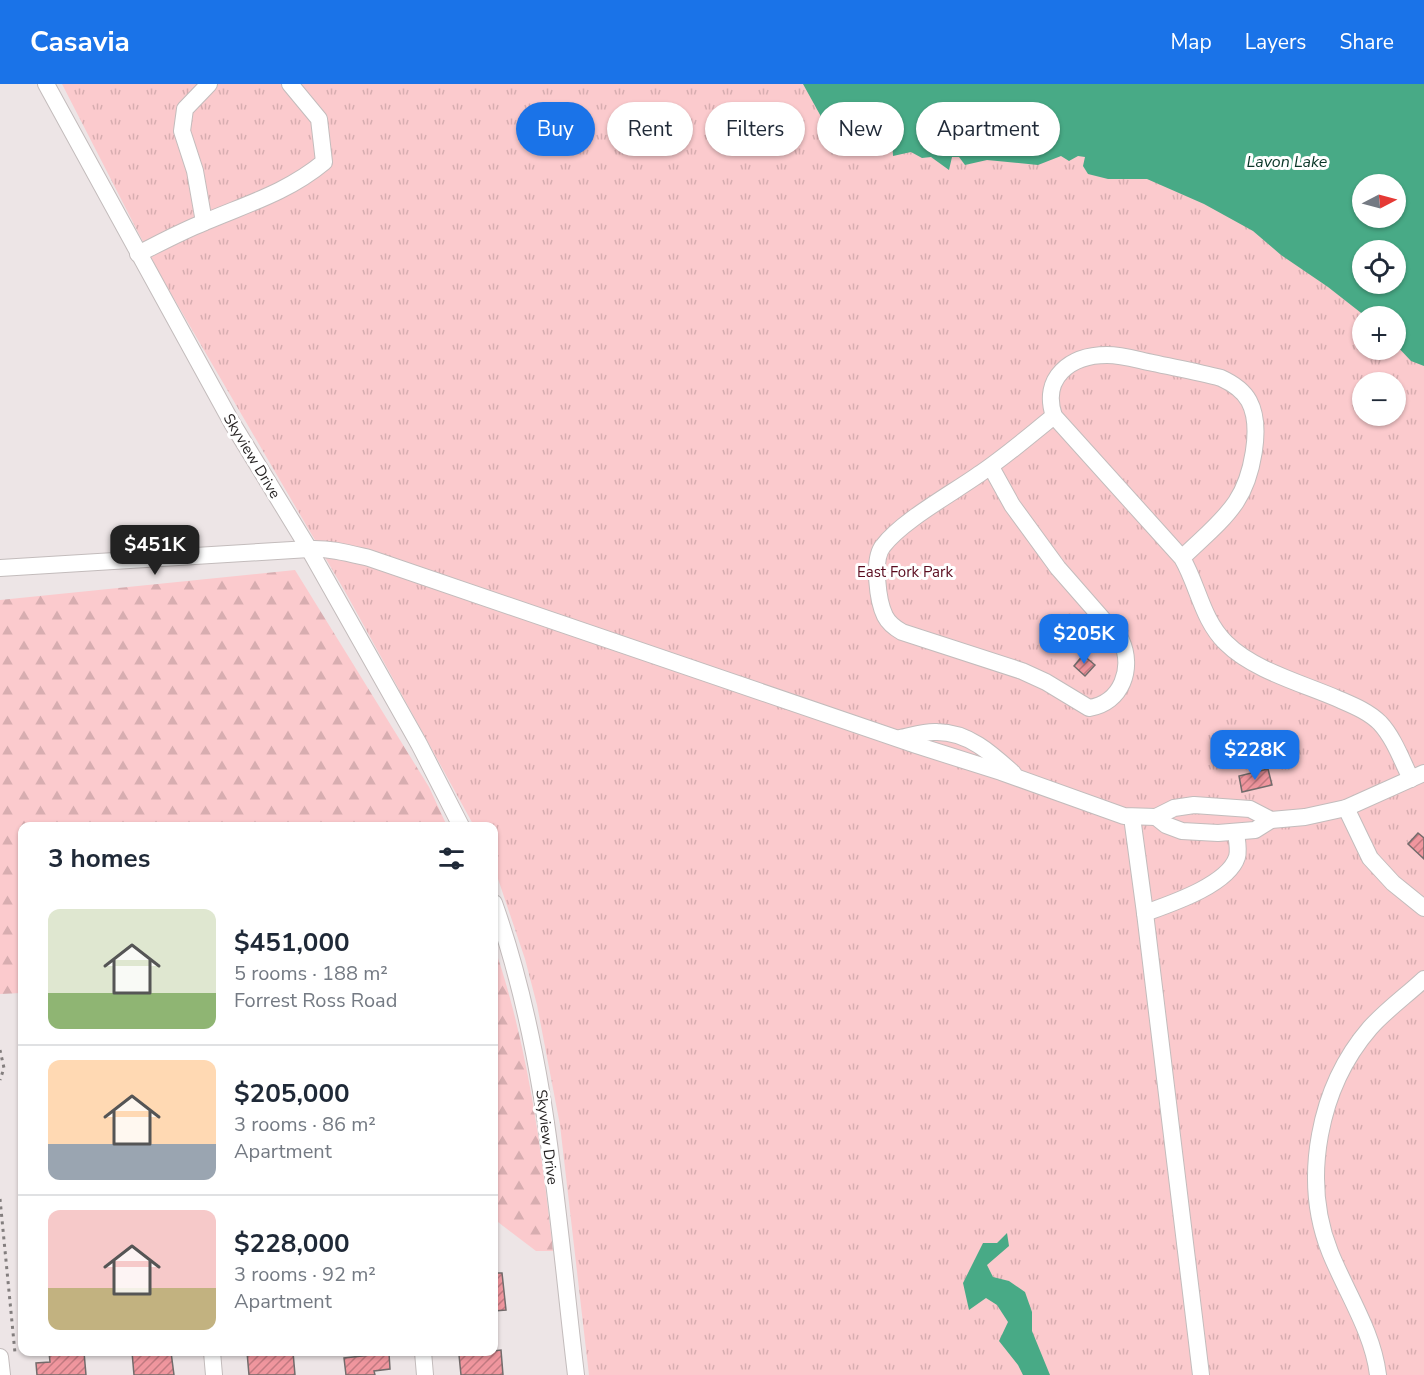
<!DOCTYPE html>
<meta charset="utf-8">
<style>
body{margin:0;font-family:"Nunito Sans",sans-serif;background:#f2f2f3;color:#1f2937;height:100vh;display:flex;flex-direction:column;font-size:22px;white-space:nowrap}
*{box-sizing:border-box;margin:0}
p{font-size:20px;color:#747a83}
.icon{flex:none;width:33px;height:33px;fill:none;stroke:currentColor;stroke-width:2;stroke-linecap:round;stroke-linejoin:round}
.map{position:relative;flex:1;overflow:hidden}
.drawer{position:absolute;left:18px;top:738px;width:480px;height:534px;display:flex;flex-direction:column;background:#fff;border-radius:12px;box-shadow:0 2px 4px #0004}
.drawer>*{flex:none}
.guide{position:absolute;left:516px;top:18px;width:570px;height:54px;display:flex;gap:12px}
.needle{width:39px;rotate:84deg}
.buttons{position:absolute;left:1352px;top:90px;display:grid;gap:12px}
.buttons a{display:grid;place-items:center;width:54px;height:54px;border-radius:50%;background:#fff;box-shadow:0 2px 4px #0004;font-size:30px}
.price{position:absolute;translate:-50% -51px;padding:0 14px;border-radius:12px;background:#1a73e8;color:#fff;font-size:20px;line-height:39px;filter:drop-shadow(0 2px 3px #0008)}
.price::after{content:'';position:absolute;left:50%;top:36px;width:18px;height:14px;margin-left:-9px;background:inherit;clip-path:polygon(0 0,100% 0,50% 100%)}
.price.active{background:#222;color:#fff}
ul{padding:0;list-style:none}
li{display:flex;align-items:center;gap:18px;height:150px;padding:0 30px}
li+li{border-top:2px solid #e0e1e3}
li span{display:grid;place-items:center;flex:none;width:168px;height:120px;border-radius:12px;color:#555}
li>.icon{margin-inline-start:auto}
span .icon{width:72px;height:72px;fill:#fffc;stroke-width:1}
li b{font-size:26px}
h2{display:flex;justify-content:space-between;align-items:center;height:72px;padding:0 30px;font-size:26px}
.tag{padding:0 21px;border-radius:27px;background:#fff;box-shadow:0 2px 4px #0004;font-size:21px;line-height:54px}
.tag.active{background:#1a73e8;color:#fff}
header{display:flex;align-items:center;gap:36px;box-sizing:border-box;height:84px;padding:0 30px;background:#1a73e8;color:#fff}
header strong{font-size:28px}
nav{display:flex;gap:33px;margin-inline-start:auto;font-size:21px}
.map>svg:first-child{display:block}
</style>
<header>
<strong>Casavia</strong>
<nav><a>Map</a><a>Layers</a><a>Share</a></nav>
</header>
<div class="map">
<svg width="1424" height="1291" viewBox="0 0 1424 1291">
<defs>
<pattern id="grass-tufts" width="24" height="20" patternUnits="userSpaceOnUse" patternTransform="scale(1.5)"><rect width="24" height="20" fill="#fbcacd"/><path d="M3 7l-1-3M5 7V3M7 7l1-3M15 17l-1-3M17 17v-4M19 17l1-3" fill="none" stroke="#d7adb0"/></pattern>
<pattern id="forest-firs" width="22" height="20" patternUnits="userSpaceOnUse" patternTransform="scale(1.5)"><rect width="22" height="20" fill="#fbcacd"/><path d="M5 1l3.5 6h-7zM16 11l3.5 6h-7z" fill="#d7adb0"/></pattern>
<pattern id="building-hatch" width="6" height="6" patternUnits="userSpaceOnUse" patternTransform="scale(1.5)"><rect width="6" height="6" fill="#f0969e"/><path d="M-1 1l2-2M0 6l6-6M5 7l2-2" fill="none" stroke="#c27a81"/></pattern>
</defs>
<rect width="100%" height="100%" fill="#ede5e6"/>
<!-- grass -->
<path fill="url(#grass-tufts)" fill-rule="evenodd" d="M62 0H1174L1424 87V1291H589L560 1041 537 921 525 875 494 783V742H474L347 511 159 189ZM1362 100H1395V134H1362ZM1362 166H1395V200H1362ZM1362 232H1395V266H1362ZM1362 298H1395V332H1362Z"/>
<!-- forest -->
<g fill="url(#forest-firs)">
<polygon points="295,486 429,703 447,742 22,742 22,909 0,910 0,516"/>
<path d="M494 862C528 961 541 1063 553 1167H536L494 1135Z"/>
</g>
<!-- water -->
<g fill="#48aa86" fill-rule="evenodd">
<path d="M803 0H1424V282L1411 277 1395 260V232H1365L1328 203 1281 171 1253 147 1204 120 1147 95H1108L1088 90 1083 82 1085 73 1078 72 1069 77 1061 72 1038 81 987 76 965 81 959 73H952L949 86 931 73 922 74 911 68 893 72 892 55 868 51 852 57 846 52 843 65 837 66 829 40 824 38ZM1362 100H1395V134H1362ZM1362 166H1395V200H1362Z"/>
<polygon points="1007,1149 1009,1162 987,1181 993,1193 1009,1197 1025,1208 1032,1228 1032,1247 1050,1291 1023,1291 1018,1281 999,1257 1008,1238 997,1221 986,1214 969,1226 963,1199 983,1159 997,1159"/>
</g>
<!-- building -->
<g fill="url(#building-hatch)" stroke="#736c6c" stroke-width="1.5">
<polygon points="1083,571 1095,581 1085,592 1074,582"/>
<polygon points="1268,685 1272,701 1242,708 1239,692"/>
<polygon points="1418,749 1424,754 1424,775 1408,760"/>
<polygon points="494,1189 502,1189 506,1226 494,1227"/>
<polygon points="501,1266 503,1291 461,1291 459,1271"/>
<polygon points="49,1268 84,1268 86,1291 37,1291 36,1279 50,1278"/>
<polygon points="132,1268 171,1268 174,1291 134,1291"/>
<polygon points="247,1268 293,1268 295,1291 249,1291"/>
<polygon points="389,1269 390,1285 374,1287 375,1291 346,1291 344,1274"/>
</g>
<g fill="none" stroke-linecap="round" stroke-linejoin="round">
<defs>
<g id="minor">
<polyline points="46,0 232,339 309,465 419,660 461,742"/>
<polyline points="204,138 195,87 182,47 185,25 209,0"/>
<path d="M138 170C160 159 182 147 205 138 247 120 288 108 324 78L319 35 290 0"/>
<path d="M991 383 1012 421 1058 484 1121 556C1134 584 1122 619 1089 624L1046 598 1022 587 902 548C895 544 889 540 885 532 878 518 872 475 883 462 902 437 951 410 978 391 1005 373 1029 352 1054 332"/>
<path d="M1182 474C1200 456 1222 439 1236 418 1252 394 1263 343 1249 317 1243 306 1232 299 1221 294 1199 288 1176 284 1153 279 1138 276 1122 271 1107 271 1070 271 1041 294 1054 332L1182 474C1198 501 1202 536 1226 559 1253 586 1301 599 1336 614 1352 621 1368 627 1380 639 1394 654 1402 677 1411 695"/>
<path d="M0 484 309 465C330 464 348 469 369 474L916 661 1001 688 1124 732 1156 733 1174 724 1194 721 1250 725 1271 736"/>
<path d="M900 654C911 652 925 647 937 648 968 648 991 669 1013 689"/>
<polyline points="1346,724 1370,774 1393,799 1424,824"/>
<polyline points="1132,733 1145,829 1201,1291"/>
<polyline points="1156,733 1166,741 1182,747 1218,749 1255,746 1271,736 1305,733 1346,724 1424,689"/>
<path d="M494 819C548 971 557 1133 576 1291"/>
<path d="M1145 829C1170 820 1228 801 1237 773 1239 766 1237 756 1236 749"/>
<polyline points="212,1268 214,1291"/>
<polyline points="423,1268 425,1291"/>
<polyline points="0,1273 2,1291"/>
<path d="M1378 1291C1373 1248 1346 1208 1330 1168 1301 1095 1319 1003 1370 944 1386 926 1407 911 1424 895"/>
</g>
</defs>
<!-- minor casing -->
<use href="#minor" stroke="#c3bcbc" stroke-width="18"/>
<!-- path -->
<g stroke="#837e7e" stroke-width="3" stroke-dasharray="3 4.5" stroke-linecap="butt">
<polyline points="0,966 4,984 0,996"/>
<polyline points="0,1115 15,1269"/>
</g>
<!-- minor -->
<use href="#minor" stroke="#fff" stroke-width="16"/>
</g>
<g text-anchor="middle" stroke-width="6" stroke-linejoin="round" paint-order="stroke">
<!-- street labels -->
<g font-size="15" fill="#272424" stroke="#fff">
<text transform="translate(252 372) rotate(59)" y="5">Skyview Drive</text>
<text transform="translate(547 1053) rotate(83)" y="5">Skyview Drive</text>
</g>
<!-- park labels -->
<g font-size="15" fill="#5a0b1e" stroke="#fff">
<text x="905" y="493">East Fork Park</text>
</g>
<!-- water labels -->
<g font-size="16" font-style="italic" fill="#093627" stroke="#fff">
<text x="1287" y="83">Lavon Lake</text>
</g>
</g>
</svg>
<div class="buttons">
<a><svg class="needle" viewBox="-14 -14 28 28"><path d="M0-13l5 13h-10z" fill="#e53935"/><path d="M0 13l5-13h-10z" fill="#747a83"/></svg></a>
<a><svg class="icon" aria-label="locate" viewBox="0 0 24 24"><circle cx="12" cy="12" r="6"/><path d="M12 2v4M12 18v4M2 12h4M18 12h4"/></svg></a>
<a>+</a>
<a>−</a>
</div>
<b class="price active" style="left:155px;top:492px">$451K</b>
<b class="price" style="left:1084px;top:581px">$205K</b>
<b class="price" style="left:1255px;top:697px">$228K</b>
<div class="guide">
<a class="tag active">Buy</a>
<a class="tag">Rent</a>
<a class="tag">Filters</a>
<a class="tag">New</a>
<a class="tag">Apartment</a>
</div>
<section class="drawer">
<h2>3 homes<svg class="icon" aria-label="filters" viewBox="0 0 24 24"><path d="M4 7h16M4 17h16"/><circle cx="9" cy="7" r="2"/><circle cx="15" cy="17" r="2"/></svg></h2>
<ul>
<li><span style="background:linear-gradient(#dfe7d0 70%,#8fb573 0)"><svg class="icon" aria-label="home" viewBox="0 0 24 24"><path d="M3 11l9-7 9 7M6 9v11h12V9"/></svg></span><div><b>$451,000</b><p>5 rooms · 188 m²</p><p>Forrest Ross Road</p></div></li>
<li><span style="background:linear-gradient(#ffd9b3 70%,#9aa5b1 0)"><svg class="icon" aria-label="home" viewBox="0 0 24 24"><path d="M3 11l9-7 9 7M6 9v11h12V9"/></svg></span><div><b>$205,000</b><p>3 rooms · 86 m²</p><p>Apartment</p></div></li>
<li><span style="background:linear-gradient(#f6c9c9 65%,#c2b280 0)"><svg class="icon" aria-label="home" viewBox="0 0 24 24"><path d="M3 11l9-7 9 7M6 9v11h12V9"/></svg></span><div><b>$228,000</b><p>3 rooms · 92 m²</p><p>Apartment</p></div></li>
</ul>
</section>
</div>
